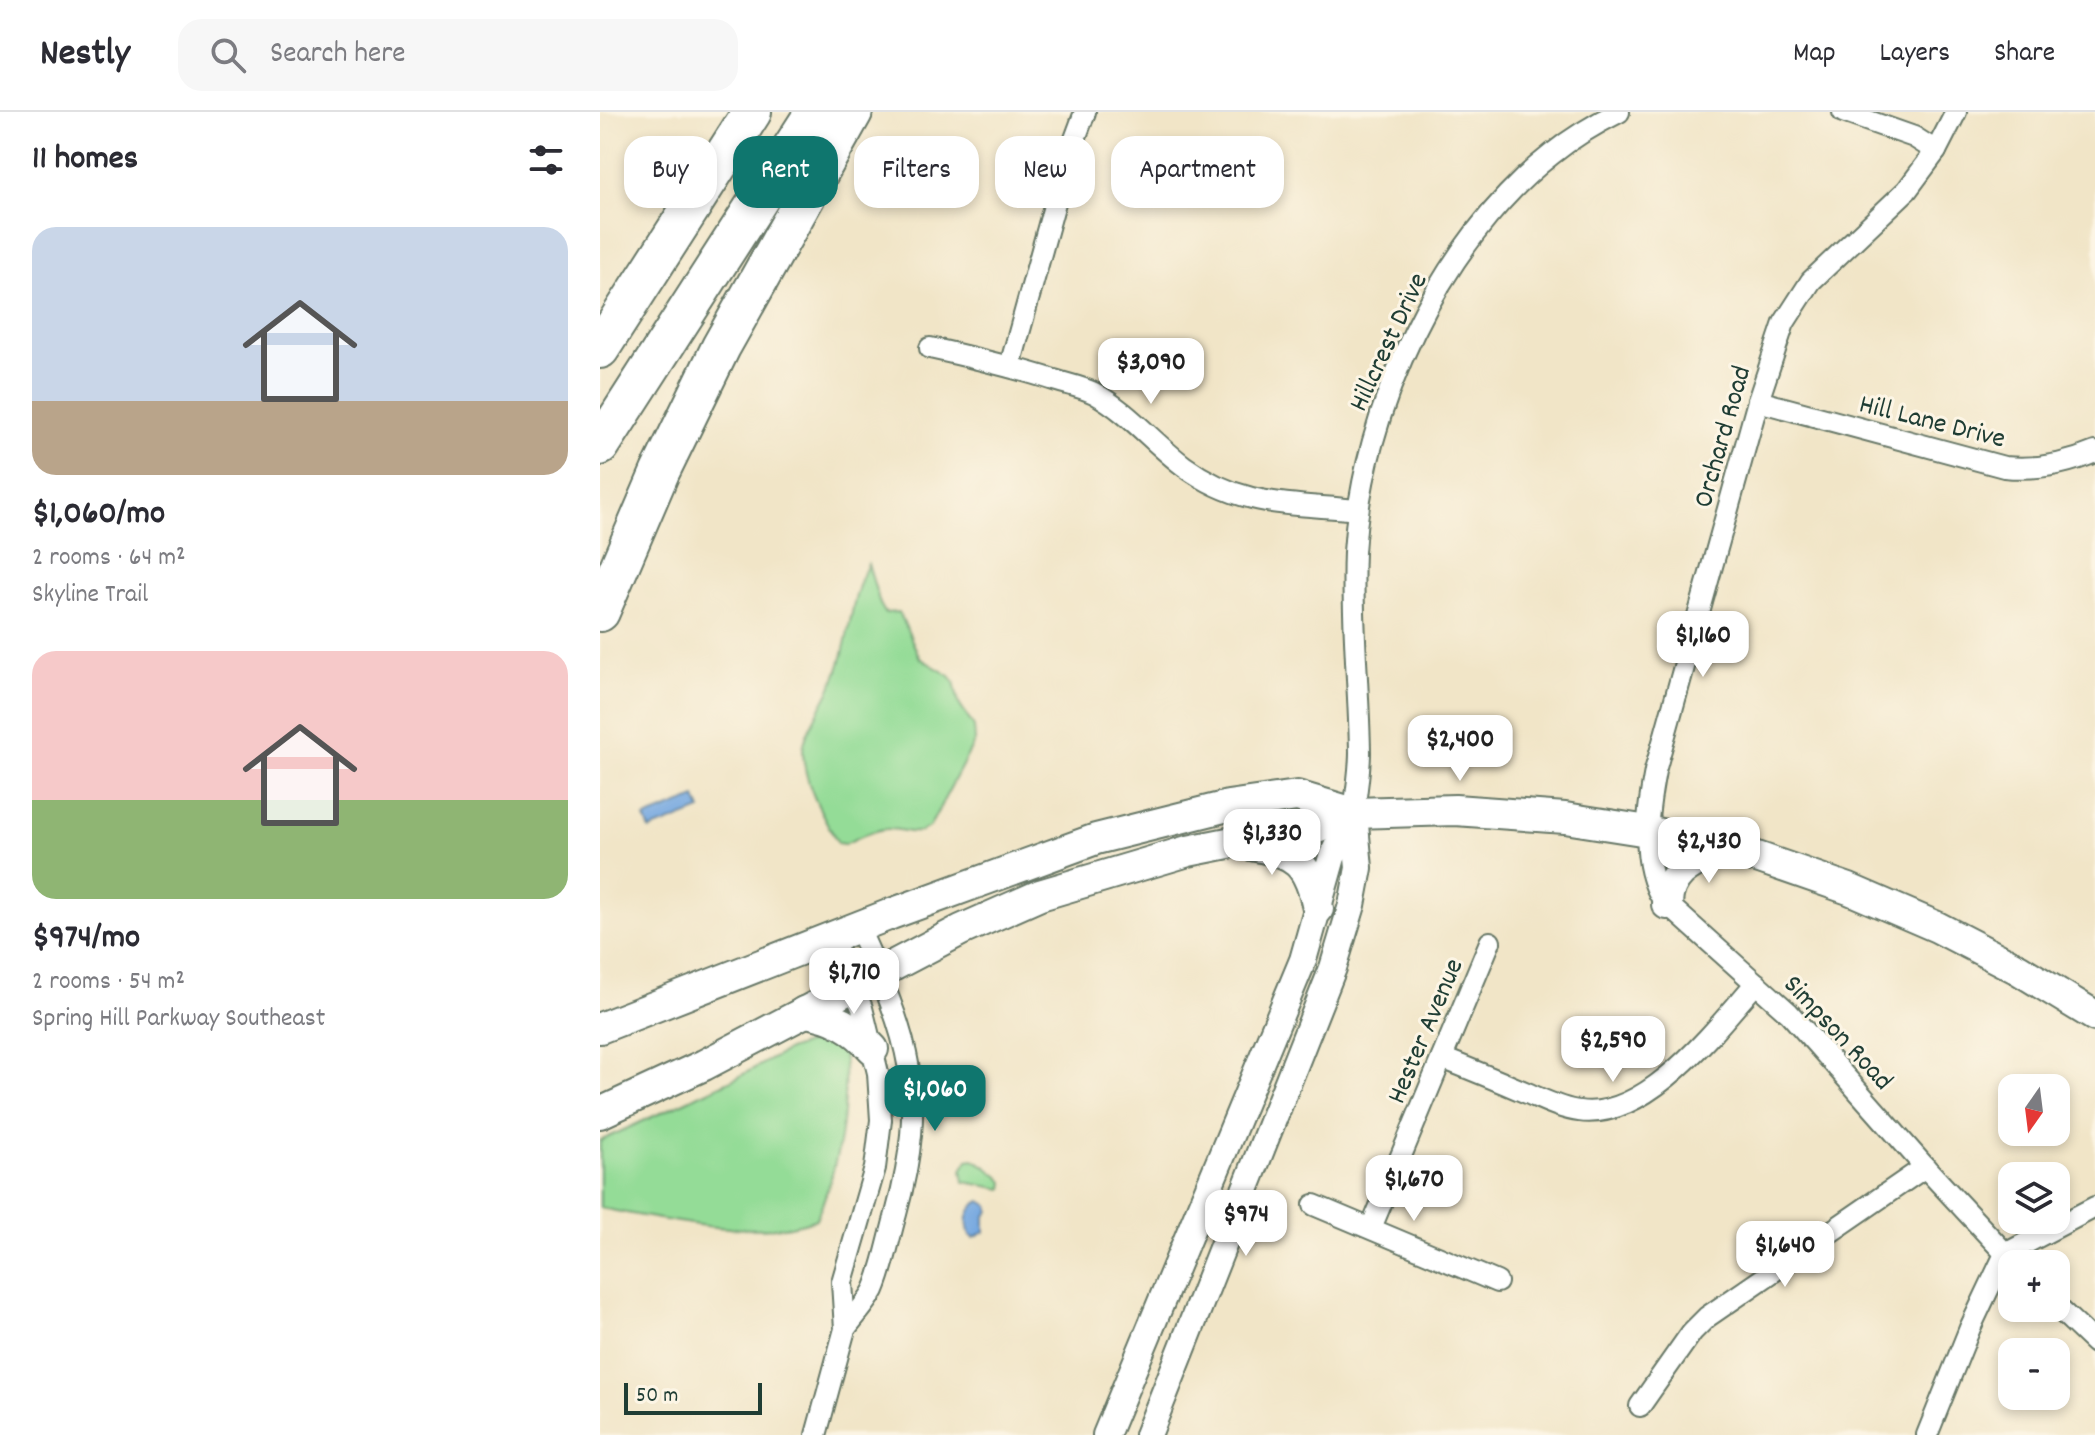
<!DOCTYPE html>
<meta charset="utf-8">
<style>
body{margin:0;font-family:Dekko,sans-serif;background:#f7f7f7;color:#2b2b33;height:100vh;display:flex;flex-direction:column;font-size:30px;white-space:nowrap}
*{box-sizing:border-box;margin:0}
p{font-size:26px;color:#7c7c81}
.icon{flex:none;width:44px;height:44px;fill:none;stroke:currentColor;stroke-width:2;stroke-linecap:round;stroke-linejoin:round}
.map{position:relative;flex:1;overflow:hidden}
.sheet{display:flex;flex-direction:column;background:#fff;width:600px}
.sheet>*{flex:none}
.guide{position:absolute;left:24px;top:24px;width:760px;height:72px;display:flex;gap:16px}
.needle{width:52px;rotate:194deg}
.fabs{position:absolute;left:1398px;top:962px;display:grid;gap:16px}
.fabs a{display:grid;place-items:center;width:72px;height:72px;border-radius:16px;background:#fff;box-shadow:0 4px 12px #0003;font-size:40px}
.scale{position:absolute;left:24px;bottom:20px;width:138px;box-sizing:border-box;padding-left:8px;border:4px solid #1f3d34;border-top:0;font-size:22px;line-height:28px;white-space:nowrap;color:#1f3d34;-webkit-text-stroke:6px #fcf5e5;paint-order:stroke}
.price{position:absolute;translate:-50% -68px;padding:0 18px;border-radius:16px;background:#fff;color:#222;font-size:26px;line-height:52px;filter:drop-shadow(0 2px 4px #0008)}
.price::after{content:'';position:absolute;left:50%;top:48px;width:24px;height:18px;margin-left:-12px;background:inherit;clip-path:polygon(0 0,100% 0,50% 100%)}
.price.current{background:#0f766e;color:#fff}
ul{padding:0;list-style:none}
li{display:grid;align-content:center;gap:16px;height:424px;padding:0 32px}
li span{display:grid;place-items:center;height:248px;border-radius:24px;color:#555}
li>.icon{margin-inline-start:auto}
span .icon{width:144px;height:144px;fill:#fffc;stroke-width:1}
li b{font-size:34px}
h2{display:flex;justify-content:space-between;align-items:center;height:96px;padding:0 32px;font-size:34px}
.chip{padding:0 28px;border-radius:24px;background:#fff;box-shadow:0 4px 12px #0003;font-size:28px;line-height:72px}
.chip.current{background:#0f766e;color:#fff}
header{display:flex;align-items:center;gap:48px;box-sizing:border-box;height:112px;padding:0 40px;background:#fff;border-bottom:2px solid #e1e1e2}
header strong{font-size:38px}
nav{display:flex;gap:44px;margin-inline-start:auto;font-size:28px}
.search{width:560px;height:72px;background:#f7f7f7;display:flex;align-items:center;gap:20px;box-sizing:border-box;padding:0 28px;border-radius:24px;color:#7c7c81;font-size:30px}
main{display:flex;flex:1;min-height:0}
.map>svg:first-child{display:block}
</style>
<header>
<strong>Nestly</strong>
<div class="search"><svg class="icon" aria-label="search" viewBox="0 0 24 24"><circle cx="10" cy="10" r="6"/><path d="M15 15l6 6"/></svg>Search here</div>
<nav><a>Map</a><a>Layers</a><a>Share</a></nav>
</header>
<main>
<section class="sheet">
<h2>11 homes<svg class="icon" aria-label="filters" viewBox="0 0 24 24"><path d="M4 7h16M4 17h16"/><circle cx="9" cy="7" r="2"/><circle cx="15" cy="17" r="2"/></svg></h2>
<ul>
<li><span style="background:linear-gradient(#c9d6e8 70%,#b9a48a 0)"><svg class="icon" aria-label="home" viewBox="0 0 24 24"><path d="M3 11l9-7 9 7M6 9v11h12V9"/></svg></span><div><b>$1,060/mo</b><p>2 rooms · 64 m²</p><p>Skyline Trail</p></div></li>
<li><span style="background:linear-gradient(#f6c9c9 60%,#8fb573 0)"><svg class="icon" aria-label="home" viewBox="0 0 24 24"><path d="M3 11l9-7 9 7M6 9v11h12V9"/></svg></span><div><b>$974/mo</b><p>2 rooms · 54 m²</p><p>Spring Hill Parkway Southeast</p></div></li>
</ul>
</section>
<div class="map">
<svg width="1495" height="1323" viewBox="0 0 1495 1323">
<rect width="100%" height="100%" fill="#fcf5e5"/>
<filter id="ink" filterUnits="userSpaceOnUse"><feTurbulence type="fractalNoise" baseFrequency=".0125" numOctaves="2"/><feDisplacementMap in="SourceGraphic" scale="16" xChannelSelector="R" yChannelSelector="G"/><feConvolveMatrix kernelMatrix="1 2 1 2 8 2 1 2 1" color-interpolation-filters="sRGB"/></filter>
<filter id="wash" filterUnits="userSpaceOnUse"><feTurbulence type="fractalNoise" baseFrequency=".006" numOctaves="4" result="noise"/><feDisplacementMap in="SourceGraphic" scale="32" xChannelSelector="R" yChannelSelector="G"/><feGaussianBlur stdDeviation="1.8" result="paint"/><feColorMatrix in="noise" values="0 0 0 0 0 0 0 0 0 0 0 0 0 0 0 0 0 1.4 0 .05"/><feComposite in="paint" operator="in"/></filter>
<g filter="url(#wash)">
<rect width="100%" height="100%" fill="#f1e5c7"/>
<!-- green -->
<g fill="#94dc97" stroke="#5a8c66" stroke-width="2">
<path d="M268 452 280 492 285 501 299 500 320 546 350 564 354 569 359 592 374 615 375 629 330 714C314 727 304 716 287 717 273 717 256 727 244 732L238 731C222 702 204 673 203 639 203 622 226 588 233 571 250 533 249 488 268 452Z"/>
<path d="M215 929 236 931 243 936C248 995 240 1053 216 1107 158 1130 60 1107 0 1096V1029L138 965 188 938Z"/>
<path d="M373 1047C379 1049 400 1064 404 1070L403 1077 364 1070 362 1058 368 1048Z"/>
</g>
<!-- water -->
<g fill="#75a7e0" stroke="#4a728a" stroke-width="2">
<polygon points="96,686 101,698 50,718 45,706"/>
<path d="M381 1089 389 1094 390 1099 385 1105V1120L374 1126 370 1123C365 1109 367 1096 381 1089Z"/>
</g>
</g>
<g filter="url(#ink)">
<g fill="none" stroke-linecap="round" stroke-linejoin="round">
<defs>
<g id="minor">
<polyline points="1243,0 1314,25 1336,39"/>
<path d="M1356 0 1336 39 1307 78 1211 169 1184 211 1158 289 1055 659C1047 701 1040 751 1063 788L1189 901 1325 1055 1415 1152"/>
<path d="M330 236C371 245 413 255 454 268 467 272 482 275 494 281 529 300 552 330 584 354 641 396 690 391 758 398"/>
<polyline points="410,254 465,54 485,0"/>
<path d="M1158 289 1404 355C1435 358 1467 352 1495 340"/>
<path d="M754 701C756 681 760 660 760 640 759 573 751 506 754 440 762 299 840 129 952 42 973 25 995 12 1019 0"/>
<path d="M842 946C870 957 899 969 927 981 944 988 961 997 979 999 1047 1009 1117 915 1156 871"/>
<polyline points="714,1093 897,1170"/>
<polyline points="771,1116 890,830"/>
<polyline points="1456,1194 1495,1231"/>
<path d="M245 1217C254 1205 267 1191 274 1178 284 1155 289 1126 296 1102 329 980 309 926 258 815"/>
<polyline points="1040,1294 1092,1220 1107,1205 1325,1055"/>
<polyline points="216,1323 245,1217 242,1170 275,1056 281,1008 278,961 262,896 232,826"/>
<polyline points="1327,1323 1370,1216 1405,1142 1495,1095"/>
</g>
<g id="tertiary">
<polyline points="506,1323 703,848 732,745 754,701"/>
<polyline points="548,1323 733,856 752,793 759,756 754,702"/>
</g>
<g id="secondary">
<path d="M651 733C696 741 709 751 718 797"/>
<path d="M1067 792C1068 759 1094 750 1121 736"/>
<path d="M204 900C234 904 253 915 273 937"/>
<polyline points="0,916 291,802 496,727 628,694 697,684 754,701"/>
<polyline points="0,1001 104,953 361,818 440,783 588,739 633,730 701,721 754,701 855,698 965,706 1048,719 1157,745 1249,777 1337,815 1418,857 1495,904"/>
</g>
<g id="motorway">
<polyline points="0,237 152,0"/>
<polyline points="0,334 215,0"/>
<polyline points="0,500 60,360 121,235 253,0"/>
</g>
</defs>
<!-- minor casing -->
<use href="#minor" stroke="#687867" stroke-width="24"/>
<!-- tertiary casing -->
<use href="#tertiary" stroke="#687867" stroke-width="30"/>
<!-- secondary casing -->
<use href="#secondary" stroke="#687867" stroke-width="34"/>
<!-- motorway casing -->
<use href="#motorway" stroke="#687867" stroke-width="42"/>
<!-- minor -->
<use href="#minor" stroke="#fff" stroke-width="20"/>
<!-- tertiary -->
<use href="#tertiary" stroke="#fff" stroke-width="26"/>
<!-- secondary -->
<use href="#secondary" stroke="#fff" stroke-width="30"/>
<!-- motorway -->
<use href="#motorway" stroke="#fff" stroke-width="38"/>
</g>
</g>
<g text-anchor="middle" stroke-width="6" stroke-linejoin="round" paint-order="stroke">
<!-- street labels -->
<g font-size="28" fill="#1f3d34" stroke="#fcf5e5">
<text transform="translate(786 229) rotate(-65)" y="10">Hillcrest Drive</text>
<text transform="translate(1333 307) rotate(14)" y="10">Hill Lane Drive</text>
<text transform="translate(1120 324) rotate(-74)" y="10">Orchard Road</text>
<text transform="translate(823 918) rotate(-67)" y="10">Hester Avenue</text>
<text transform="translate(1240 919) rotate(47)" y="10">Simpson Road</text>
</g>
</g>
</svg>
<div class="fabs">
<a><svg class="needle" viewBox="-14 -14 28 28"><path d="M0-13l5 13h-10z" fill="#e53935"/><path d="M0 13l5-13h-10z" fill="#7c7c81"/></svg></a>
<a><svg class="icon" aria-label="layers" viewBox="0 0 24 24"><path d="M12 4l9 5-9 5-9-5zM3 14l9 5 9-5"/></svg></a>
<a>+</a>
<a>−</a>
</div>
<div class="scale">50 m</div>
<b class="price" style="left:551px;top:294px">$3,090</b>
<b class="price" style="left:1103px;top:567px">$1,160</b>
<b class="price" style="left:860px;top:671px">$2,400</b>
<b class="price" style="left:672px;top:765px">$1,330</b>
<b class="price" style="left:1109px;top:773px">$2,430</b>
<b class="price" style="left:254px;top:904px">$1,710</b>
<b class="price" style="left:1013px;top:972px">$2,590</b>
<b class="price current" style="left:335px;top:1021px">$1,060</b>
<b class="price" style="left:814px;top:1111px">$1,670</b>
<b class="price" style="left:646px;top:1146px">$974</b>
<b class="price" style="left:1185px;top:1177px">$1,640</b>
<div class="guide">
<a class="chip">Buy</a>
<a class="chip current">Rent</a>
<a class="chip">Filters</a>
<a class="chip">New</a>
<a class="chip">Apartment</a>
</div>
</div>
</main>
